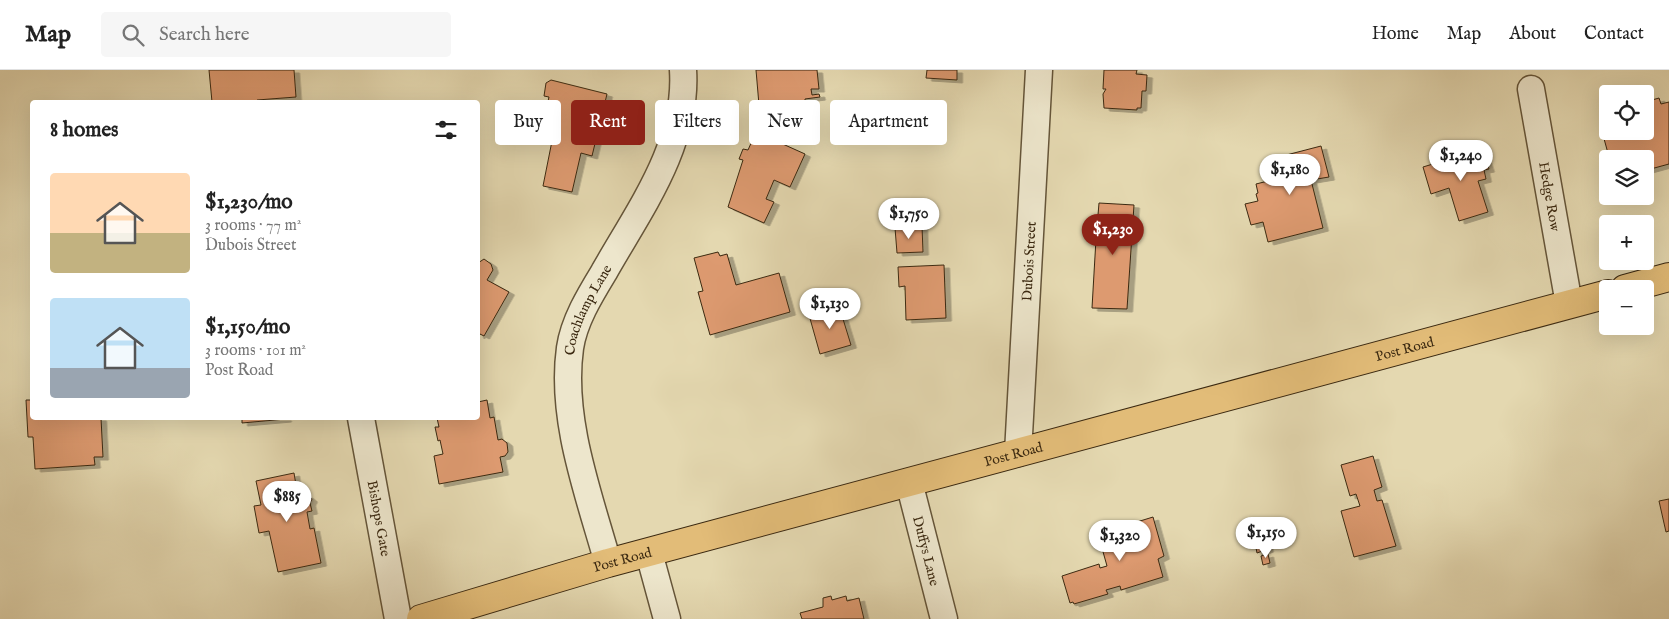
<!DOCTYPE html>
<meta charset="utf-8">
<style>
body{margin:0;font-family:"IM FELL English",serif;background:#f6f6f6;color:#222;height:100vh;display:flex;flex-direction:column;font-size:19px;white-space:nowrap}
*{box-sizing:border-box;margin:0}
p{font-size:16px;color:#767676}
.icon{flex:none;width:28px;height:28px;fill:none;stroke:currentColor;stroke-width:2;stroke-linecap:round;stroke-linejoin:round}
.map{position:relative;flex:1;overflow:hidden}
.details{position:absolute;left:30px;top:30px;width:450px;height:320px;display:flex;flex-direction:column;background:#fff;border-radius:5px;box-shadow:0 5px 20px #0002}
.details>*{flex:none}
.top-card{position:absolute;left:495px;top:30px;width:475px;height:45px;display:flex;gap:10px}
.buttons{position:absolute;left:1599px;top:15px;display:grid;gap:10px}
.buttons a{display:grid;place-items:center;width:55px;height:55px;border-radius:5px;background:#fff;box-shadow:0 5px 20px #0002;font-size:25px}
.price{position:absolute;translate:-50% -42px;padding:0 11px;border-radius:18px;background:#fff;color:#222;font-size:16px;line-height:32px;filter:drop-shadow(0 1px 2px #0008)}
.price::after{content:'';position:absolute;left:50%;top:30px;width:15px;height:11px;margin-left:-8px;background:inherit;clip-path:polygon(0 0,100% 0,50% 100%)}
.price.on{background:#8f2418;color:#fff}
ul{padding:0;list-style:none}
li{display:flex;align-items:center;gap:15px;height:125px;padding:0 20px}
li span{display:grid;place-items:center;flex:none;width:140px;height:100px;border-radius:5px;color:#555}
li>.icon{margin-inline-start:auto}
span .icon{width:60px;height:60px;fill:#fffc;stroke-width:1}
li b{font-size:21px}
h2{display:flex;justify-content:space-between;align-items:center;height:60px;padding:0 20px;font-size:21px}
.tag{padding:0 18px;border-radius:5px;background:#fff;box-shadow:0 5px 20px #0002;font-size:18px;line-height:45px}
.tag.on{background:#8f2418;color:#fff}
header{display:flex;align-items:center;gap:30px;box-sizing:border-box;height:70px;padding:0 25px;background:#fff;border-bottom:1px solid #e0e0e0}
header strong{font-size:24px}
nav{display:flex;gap:28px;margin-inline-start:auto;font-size:18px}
.search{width:350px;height:45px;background:#f6f6f6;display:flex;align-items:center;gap:12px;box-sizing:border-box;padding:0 18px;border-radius:5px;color:#767676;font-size:19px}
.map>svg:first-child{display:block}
</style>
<header>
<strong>Map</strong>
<div class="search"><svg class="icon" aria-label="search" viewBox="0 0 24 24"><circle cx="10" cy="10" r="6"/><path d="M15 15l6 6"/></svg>Search here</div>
<nav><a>Home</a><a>Map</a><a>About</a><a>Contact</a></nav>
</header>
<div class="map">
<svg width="1669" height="549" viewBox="0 0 1669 549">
<defs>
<filter id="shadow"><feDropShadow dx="5.5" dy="3" stdDeviation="0" flood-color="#0004"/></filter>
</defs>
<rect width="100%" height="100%" fill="#e4d8b0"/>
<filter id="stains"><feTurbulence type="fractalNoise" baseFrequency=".004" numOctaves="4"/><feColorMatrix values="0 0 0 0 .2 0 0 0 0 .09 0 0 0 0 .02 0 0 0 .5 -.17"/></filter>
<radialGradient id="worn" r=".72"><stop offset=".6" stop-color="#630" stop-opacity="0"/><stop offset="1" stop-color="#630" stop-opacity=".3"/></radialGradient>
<!-- building -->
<g fill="#dd9a6f" stroke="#3b2911" filter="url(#shadow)">
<polygon points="209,0 294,0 296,27 257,30 257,32 212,32"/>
<polygon points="756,0 817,0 819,19 811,19 812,25 819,24 820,27 805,29 805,31 800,31 800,32 784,35 784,32 759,35"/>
<polygon points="927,0 957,0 957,10 926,8"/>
<polygon points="1104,0 1137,0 1136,4 1147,5 1146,21 1142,21 1141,38 1137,38 1137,40 1104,38 1103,24 1106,19 1103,19"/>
<polygon points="551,10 607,24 592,86 581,83 572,122 543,116 557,46 545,44 549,27 544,26 546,13"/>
<polygon points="1659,28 1661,34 1669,32 1669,94 1647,100 1645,89 1643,86 1638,87 1634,85 1633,81 1609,87 1603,65 1617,61 1645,61 1645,32"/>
<polygon points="756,62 805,84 790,117 774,110 766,129 774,132 764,153 728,137 743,90 739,89 743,79 748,80"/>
<polygon points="1321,76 1329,107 1311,110 1323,158 1268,172 1263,152 1251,155 1245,134 1258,131 1256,124 1258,123 1256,114 1276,109 1271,89"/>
<polygon points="1482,79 1489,99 1484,100 1486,109 1478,111 1488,142 1459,151 1449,118 1431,124 1423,97"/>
<polygon points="1099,133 1134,135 1127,239 1092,238 1096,169 1092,169 1093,157 1097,157"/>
<polygon points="922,156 923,182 897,183 895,158"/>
<polygon points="718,182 720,186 727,184 736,215 779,203 790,242 710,265 698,222 703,221 694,188"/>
<polygon points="484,189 491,194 493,200 487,210 509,222 484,266 480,264 479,266 478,265 478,193"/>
<polygon points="944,195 946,248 906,250 905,216 899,217 898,197"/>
<polygon points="839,236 851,275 820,284 809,245"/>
<polygon points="26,330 32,330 32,348 101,348 103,387 94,387 95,395 35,399 33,367 28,367"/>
<polygon points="487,330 490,348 494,347 498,370 502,369 507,373 508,382 505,386 500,387 503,402 439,414 434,386 443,384 440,370 438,371 435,357 439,357 437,348 478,348 478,332"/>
<polygon points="242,348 286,348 286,349 242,353"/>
<polygon points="1373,386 1382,417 1374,420 1377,431 1382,430 1396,476 1354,487 1341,441 1360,436 1356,424 1350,426 1341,395"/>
<polygon points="294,403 298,427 307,425 312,429 310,433 312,441 307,442 310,459 314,458 321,493 278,502 269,461 259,463 254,436 261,435 256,411"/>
<polygon points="1669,429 1669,461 1666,462 1659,431"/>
<polygon points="1153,447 1164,486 1158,489 1163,507 1121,520 1120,516 1106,520 1108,524 1074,534 1073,532 1070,533 1062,506 1099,494 1100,498 1107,496 1098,464"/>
<polygon points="1266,470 1268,479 1257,483 1255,473"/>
<polygon points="1268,484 1270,493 1263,495 1261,486"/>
<polygon points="831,526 832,530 846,526 847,531 859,528 864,549 802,549 800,543 823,537 823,528"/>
</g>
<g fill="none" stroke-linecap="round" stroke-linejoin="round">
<defs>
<g id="minor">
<path id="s1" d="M1531 19 1569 234"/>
<path id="s2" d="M361 348 398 549"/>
<path id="s3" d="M1018 383 1039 0"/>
<path id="s4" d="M909 412 944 549"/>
<polyline points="649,483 667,549"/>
<path id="s5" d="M608 493C589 425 560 349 570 278 574 251 590 225 604 202 639 140 688 75 683 0"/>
</g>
<g id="primary">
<polyline points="1625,219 1669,207"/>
<path id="s6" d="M421 549 608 493 1608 224"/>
</g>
</defs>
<!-- minor casing -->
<use href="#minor" stroke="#655539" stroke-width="29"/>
<!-- primary casing -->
<use href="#primary" stroke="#3b2911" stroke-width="30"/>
<!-- minor -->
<use href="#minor" stroke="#ede6cc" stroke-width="26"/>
<!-- primary -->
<use href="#primary" stroke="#e2bc78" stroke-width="28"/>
</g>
<g text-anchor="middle" stroke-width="4.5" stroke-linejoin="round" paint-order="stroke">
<!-- street labels -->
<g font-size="14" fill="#3b2911" stroke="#ede6cc">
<text dy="5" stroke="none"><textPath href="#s1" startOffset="109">Hedge Row</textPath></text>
<text dy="5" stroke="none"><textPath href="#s3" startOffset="192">Dubois Street</textPath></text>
<text dy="5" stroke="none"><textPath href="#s5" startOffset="262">Coachlamp Lane</textPath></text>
<text dy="5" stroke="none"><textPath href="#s6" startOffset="1020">Post Road</textPath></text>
<text dy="5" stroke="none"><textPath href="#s6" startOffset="615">Post Road</textPath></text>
<text dy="5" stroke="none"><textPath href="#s2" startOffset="102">Bishops Gate</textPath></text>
<text dy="5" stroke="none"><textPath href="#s4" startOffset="71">Duffys Lane</textPath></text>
<text dy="5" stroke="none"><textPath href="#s6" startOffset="210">Post Road</textPath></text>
</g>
</g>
<rect width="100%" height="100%" filter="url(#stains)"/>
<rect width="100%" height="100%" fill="url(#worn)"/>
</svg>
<div class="buttons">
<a><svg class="icon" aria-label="locate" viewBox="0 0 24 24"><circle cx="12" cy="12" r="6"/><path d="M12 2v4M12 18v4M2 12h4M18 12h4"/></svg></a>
<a><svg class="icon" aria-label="layers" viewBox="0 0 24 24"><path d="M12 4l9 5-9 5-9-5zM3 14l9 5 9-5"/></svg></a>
<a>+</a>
<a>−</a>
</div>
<b class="price" style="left:1461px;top:112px">$1,240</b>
<b class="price" style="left:1290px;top:126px">$1,180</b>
<b class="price" style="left:909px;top:170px">$1,750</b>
<b class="price on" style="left:1113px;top:186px">$1,230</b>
<b class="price" style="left:830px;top:260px">$1,130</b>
<b class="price" style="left:287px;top:453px">$885</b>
<b class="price" style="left:1266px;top:489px">$1,150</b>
<b class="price" style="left:1120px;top:492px">$1,320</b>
<div class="top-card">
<a class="tag">Buy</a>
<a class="tag on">Rent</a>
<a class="tag">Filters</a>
<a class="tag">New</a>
<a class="tag">Apartment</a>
</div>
<section class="details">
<h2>8 homes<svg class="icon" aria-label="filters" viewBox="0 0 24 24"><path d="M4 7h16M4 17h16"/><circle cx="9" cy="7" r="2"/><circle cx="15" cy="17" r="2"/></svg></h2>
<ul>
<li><span style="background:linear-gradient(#ffd9b3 60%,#c2b280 0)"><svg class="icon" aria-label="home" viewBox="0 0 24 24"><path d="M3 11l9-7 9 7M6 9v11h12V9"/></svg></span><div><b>$1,230/mo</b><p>3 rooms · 77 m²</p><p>Dubois Street</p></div></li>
<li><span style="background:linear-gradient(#bfe0f5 70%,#9aa5b1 0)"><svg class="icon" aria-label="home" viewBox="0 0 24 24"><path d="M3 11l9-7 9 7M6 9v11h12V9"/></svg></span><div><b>$1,150/mo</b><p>3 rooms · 101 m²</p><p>Post Road</p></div></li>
</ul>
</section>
</div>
